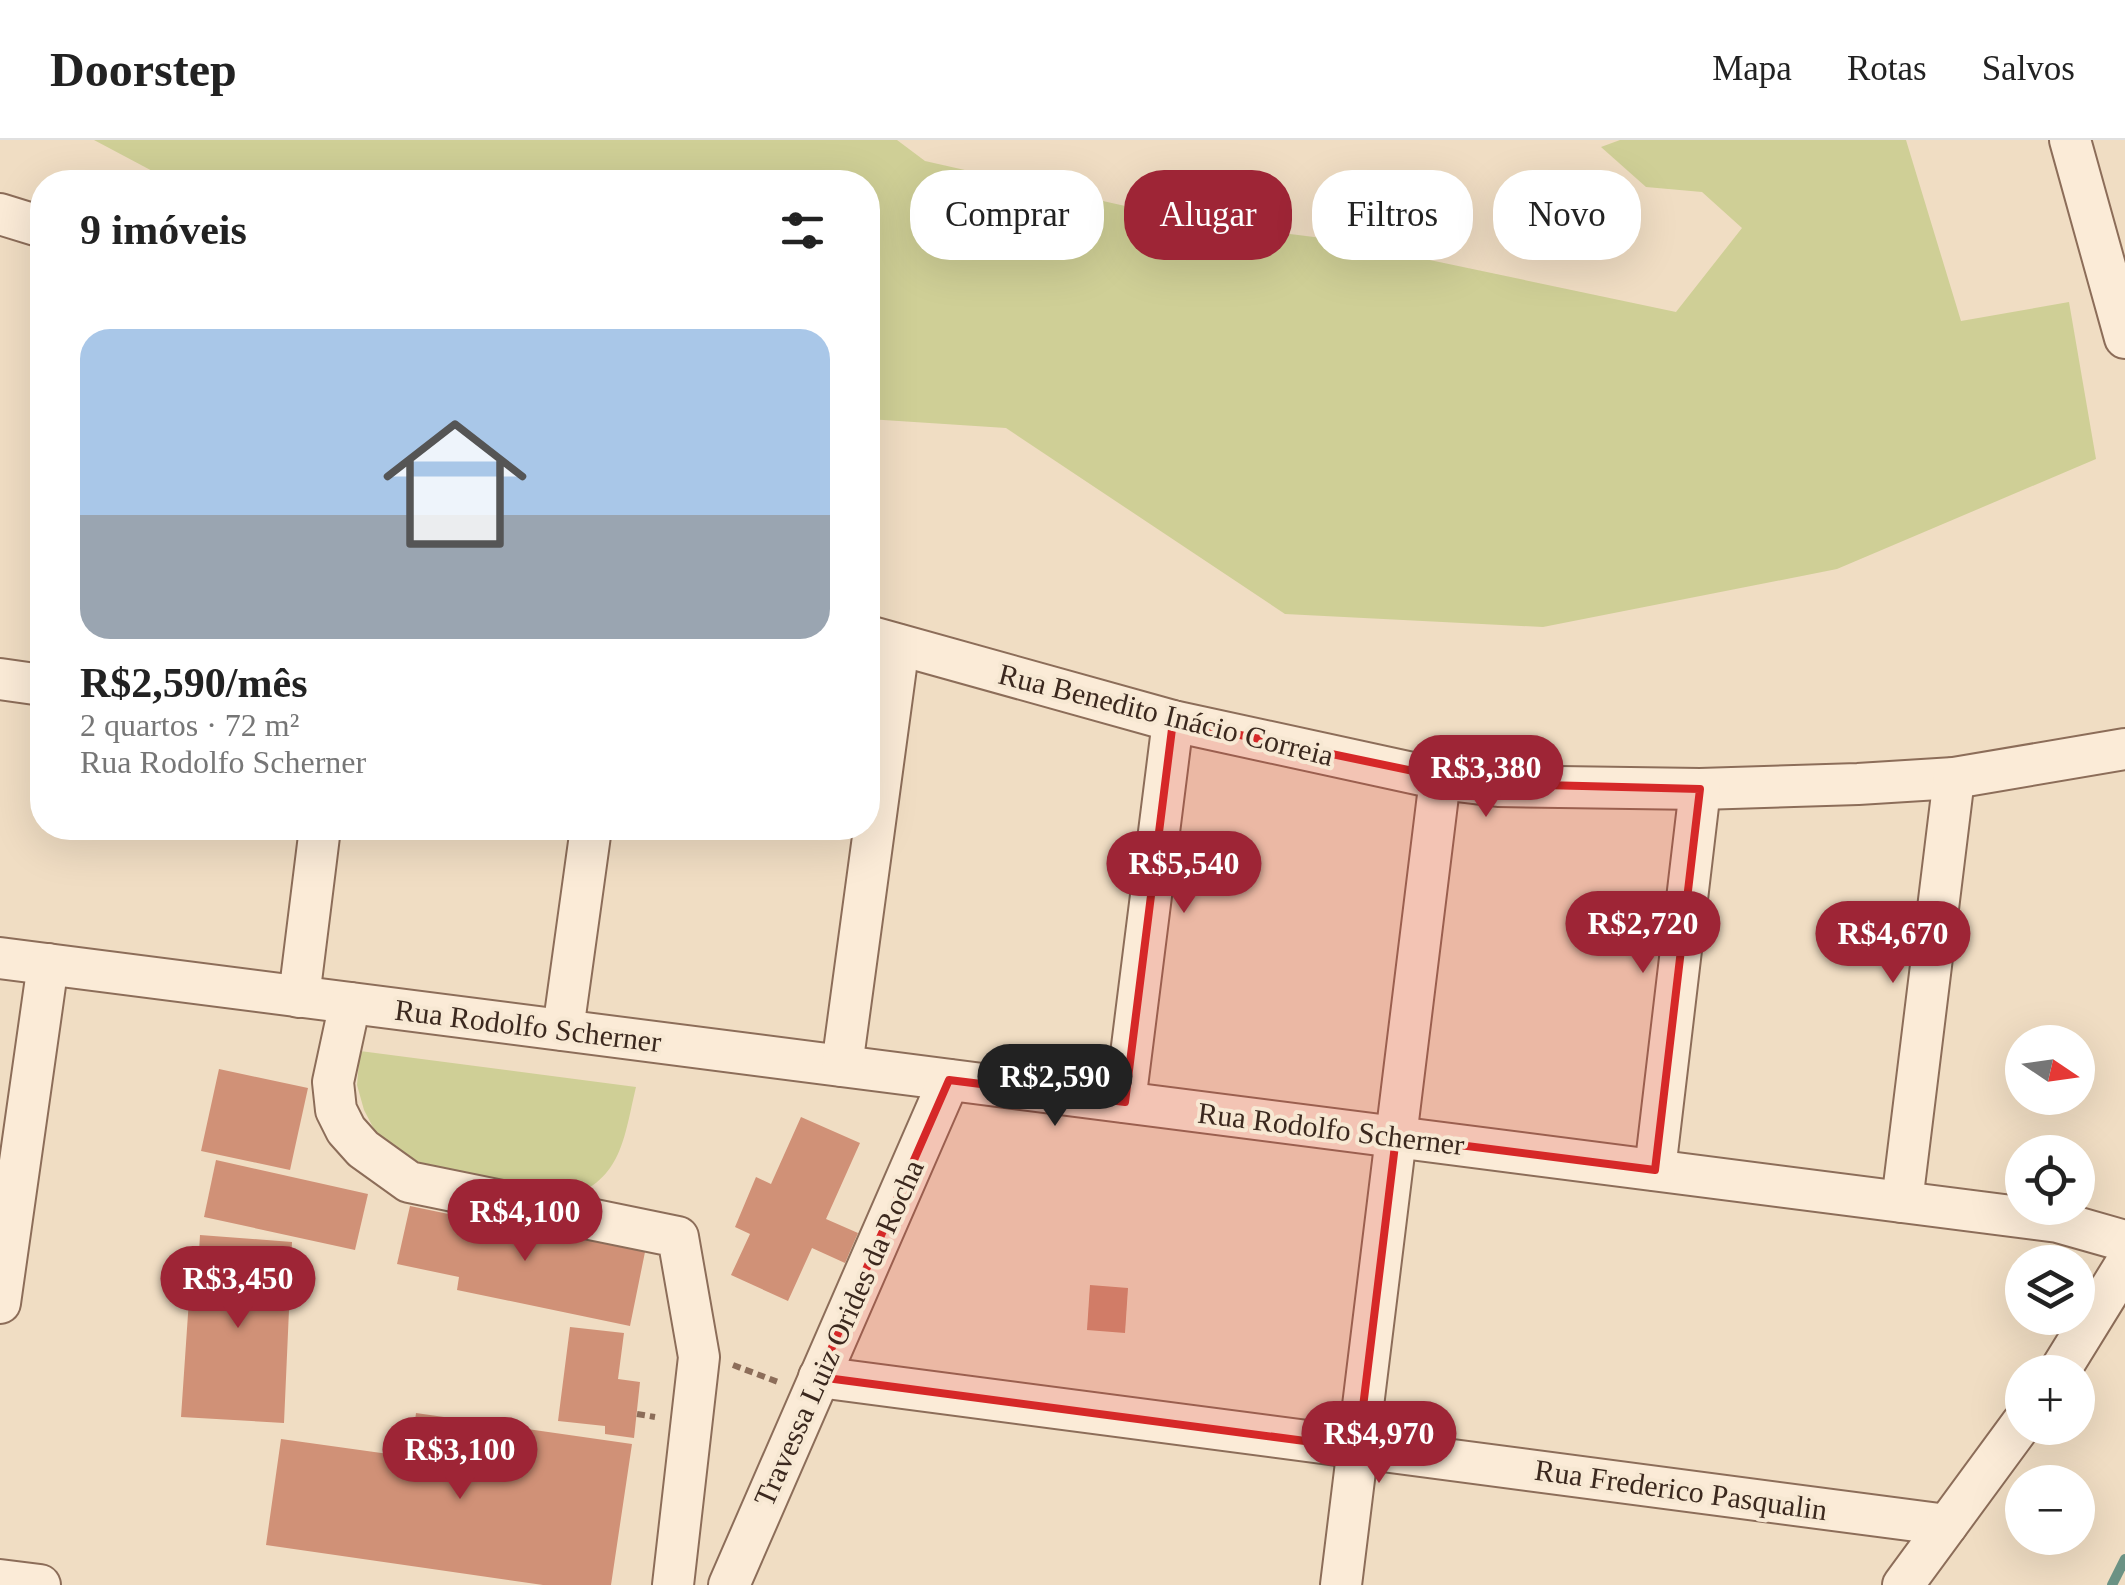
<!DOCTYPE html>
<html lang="pt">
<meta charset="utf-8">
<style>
body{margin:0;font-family:Georgia,serif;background:#f2f2f2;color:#222;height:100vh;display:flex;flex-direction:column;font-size:38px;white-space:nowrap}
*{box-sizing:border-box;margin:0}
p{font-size:32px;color:#767676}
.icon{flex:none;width:55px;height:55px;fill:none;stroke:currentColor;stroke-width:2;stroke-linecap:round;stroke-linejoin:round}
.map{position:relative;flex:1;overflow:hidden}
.sheet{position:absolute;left:30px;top:30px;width:850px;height:670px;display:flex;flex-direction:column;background:#fff;border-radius:40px;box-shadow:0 10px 40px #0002}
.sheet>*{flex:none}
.top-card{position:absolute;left:910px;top:30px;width:950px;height:90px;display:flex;gap:20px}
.needle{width:65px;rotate:103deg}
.fabs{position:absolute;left:2005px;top:885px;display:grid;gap:20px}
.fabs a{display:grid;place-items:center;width:90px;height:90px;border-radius:50%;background:#fff;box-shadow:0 10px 40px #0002;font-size:50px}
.price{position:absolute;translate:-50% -85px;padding:0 22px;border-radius:35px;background:#9e2536;color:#fff;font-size:32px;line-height:65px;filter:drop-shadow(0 2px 5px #0008)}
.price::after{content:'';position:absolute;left:50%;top:60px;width:30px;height:22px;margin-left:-15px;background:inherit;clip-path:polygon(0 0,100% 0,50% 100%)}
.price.selected{background:#222;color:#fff}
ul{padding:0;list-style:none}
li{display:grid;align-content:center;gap:20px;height:530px;padding:0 50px}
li+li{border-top:2px solid #e0e0e0}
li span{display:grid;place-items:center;height:310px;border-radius:30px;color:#555}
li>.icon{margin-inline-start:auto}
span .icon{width:180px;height:180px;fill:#fffc;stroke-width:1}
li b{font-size:42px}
h2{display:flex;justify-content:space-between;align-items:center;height:120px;padding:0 50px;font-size:42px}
.chip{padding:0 35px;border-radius:40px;background:#fff;box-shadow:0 10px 40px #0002;font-size:35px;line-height:90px}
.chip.selected{background:#9e2536;color:#fff}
header{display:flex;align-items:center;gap:60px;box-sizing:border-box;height:140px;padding:0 50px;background:#fff;border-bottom:2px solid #e0e0e0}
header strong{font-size:48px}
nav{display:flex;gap:55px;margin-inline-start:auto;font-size:35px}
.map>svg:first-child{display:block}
</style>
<header>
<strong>Doorstep</strong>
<nav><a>Mapa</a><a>Rotas</a><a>Salvos</a></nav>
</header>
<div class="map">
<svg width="2125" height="1445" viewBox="0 0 2125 1445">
<rect width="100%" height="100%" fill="#f0ddc3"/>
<!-- green -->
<g fill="#cfcf96">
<polygon points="94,0 897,0 925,21 1201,83 1330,99 1676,172 1742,88 1702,52 1646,47 1601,7 1620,0 1906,0 1961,181 2069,162 2096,319 1837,429 1543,487 1285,474 1006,288 868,279 868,42 173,42"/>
<path d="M360 911 636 947C625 992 623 1037 574 1055L402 1020 376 993 364 970 357 945Z"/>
</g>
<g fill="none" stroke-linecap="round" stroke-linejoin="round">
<!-- stream -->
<polyline stroke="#6b9284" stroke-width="10" points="2112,1445 2125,1419"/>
</g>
<!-- building -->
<g fill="#d09177">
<polygon points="219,929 308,948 290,1030 201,1011"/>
<polygon points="801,977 860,1003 826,1079 858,1093 845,1123 812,1108 788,1161 731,1135 750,1094 735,1087 756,1037 771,1044"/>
<polygon points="216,1020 368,1054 355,1110 204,1077"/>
<polygon points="410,1066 487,1082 489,1071 540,1081 538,1090 645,1112 630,1186 457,1150 459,1137 397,1124"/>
<polygon points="200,1095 292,1102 284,1283 181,1277 191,1130 198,1130"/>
<polygon points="1090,1145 1128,1148 1125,1193 1087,1190"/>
<polygon points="570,1187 624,1193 618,1239 640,1242 634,1298 605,1294 605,1286 558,1281"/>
<polygon points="416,1273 632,1304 611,1445 543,1445 266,1405 281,1299 410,1317"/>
</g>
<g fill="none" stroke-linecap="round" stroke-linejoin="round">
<defs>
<g id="minor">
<polyline points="2070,0 2125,198"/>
<polyline points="0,74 42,87"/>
<polyline points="868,496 1173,581 1440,639 1498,646 1700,649 1858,644 1954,638 2125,609"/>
<polyline points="0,539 42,545"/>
<polyline points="0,818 2058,1082 2125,1101"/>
<polyline points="299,857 320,688"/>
<polyline points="350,863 333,942 336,970 346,990 363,1009 409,1042 678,1097 699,1217 673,1445"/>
<polyline points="563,890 591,688"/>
<polyline points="842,926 899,505"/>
<polyline points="1125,962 1173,581"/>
<polyline points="1655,1030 1700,649"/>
<polyline points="1902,1062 1954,638"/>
<polyline points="0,1163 48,824"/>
<polyline points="2059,1232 2125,1125"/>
<polyline points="819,1237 1947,1385"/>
<polyline points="0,1440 40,1445"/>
<polyline points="729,1445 949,940"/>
<polyline points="1341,1445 1440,639"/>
<polyline points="1903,1445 2022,1283"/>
</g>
</defs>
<!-- minor casing -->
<use href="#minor" stroke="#8c6d59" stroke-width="44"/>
<!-- path -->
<g stroke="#8c6d59" stroke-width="6" stroke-dasharray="8 5" stroke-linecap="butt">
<polyline points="733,1225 778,1242"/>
<polyline points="637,1274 655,1277"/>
</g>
<!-- minor -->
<use href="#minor" stroke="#fbebd7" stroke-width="40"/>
</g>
<!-- marked area -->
<path fill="#d62828" fill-opacity="0.2" stroke="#d62828" stroke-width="8" stroke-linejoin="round" d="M1173 581 1471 643 1700 649 1655 1030 1396 997 1358 1308 819 1237 949 940 1125 962Z"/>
<g text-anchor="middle" stroke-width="8" stroke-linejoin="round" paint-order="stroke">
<!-- street labels -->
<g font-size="30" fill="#3b281e" stroke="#f7e8d3">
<text transform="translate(1166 575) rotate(14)" y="10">Rua Benedito Inácio Correia</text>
<text transform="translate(528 886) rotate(7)" y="10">Rua Rodolfo Scherner</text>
<text transform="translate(1331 989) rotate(7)" y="10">Rua Rodolfo Scherner</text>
<text transform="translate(839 1193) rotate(-66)" y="10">Travessa Luiz Orides da Rocha</text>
<text transform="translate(1681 1350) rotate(8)" y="10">Rua Frederico Pasqualin</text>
</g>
</g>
</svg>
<div class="fabs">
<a><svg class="needle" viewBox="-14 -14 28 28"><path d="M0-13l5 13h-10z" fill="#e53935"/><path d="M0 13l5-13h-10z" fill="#767676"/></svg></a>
<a><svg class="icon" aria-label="locate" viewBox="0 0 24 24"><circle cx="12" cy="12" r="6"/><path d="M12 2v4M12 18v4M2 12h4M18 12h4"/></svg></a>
<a><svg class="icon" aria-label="layers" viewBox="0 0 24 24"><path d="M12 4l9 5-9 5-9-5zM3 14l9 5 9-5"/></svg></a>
<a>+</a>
<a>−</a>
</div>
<b class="price" style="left:1486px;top:680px">R$3,380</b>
<b class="price" style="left:1184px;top:776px">R$5,540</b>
<b class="price" style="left:1643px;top:836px">R$2,720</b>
<b class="price" style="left:1893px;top:846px">R$4,670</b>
<b class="price selected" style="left:1055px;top:989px">R$2,590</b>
<b class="price" style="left:525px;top:1124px">R$4,100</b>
<b class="price" style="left:238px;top:1191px">R$3,450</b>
<b class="price" style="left:1379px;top:1346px">R$4,970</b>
<b class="price" style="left:460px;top:1362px">R$3,100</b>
<div class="top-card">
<a class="chip">Comprar</a>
<a class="chip selected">Alugar</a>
<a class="chip">Filtros</a>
<a class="chip">Novo</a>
</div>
<section class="sheet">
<h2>9 imóveis<svg class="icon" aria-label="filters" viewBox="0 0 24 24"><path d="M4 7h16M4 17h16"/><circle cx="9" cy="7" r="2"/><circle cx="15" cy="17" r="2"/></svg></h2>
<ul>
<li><span style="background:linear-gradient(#a9c7e8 60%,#9aa5b1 0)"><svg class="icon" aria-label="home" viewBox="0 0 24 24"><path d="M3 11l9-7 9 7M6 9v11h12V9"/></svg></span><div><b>R$2,590/mês</b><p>2 quartos · 72 m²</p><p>Rua Rodolfo Scherner</p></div></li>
</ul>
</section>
</div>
